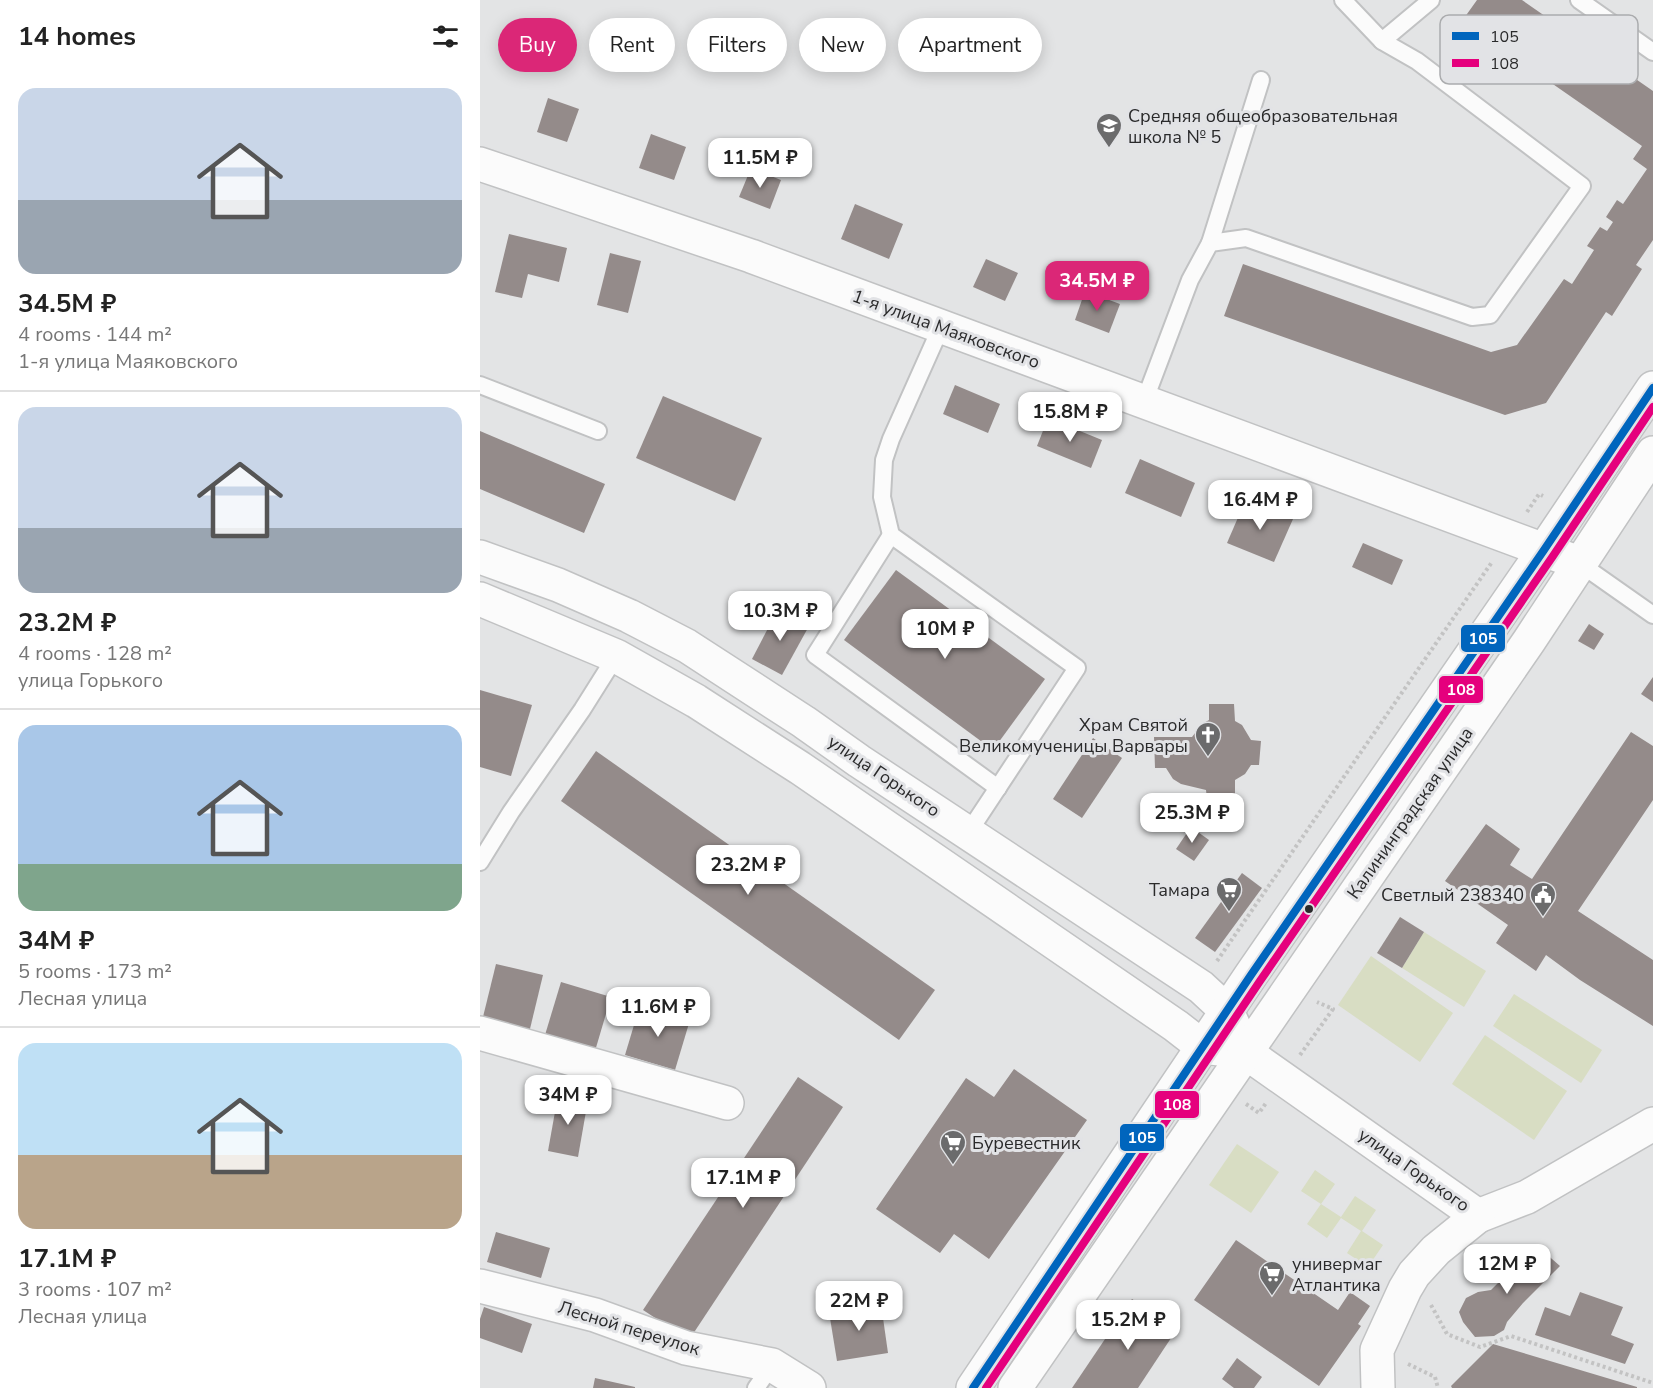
<!DOCTYPE html>
<meta charset="utf-8">
<style>
body{margin:0;font-family:"Nunito Sans",sans-serif;background:#f2f2f2;color:#222;height:100vh;display:flex;flex-direction:column;font-size:22px;white-space:nowrap}
*{box-sizing:border-box;margin:0}
p{font-size:20px;color:#767676}
.icon{flex:none;width:33px;height:33px;fill:none;stroke:currentColor;stroke-width:2;stroke-linecap:round;stroke-linejoin:round}
.map{position:relative;flex:1;overflow:hidden}
.details{display:flex;flex-direction:column;background:#fff;width:480px}
.details>*{flex:none}
.hud{position:absolute;left:18px;top:18px;width:570px;height:54px;display:flex;gap:12px}
.price{position:absolute;translate:-50% -51px;padding:0 14px;border-radius:12px;background:#fff;color:#222;font-size:20px;line-height:39px;filter:drop-shadow(0 2px 3px #0008)}
.price::after{content:'';position:absolute;left:50%;top:36px;width:18px;height:14px;margin-left:-9px;background:inherit;clip-path:polygon(0 0,100% 0,50% 100%)}
.price.active{background:#db2777;color:#fff}
ul{padding:0;list-style:none}
li{display:grid;align-content:center;gap:12px;height:318px;padding:0 18px}
li+li{border-top:2px solid #e0e0e0}
li span{display:grid;place-items:center;height:186px;border-radius:18px;color:#555}
li>.icon{margin-inline-start:auto}
span .icon{width:108px;height:108px;fill:#fffc;stroke-width:1}
li b{font-size:26px}
h2{display:flex;justify-content:space-between;align-items:center;height:72px;padding:0 18px;font-size:26px}
.tag{padding:0 21px;border-radius:27px;background:#fff;box-shadow:0 3px 15px #0003;font-size:21px;line-height:54px}
.tag.active{background:#db2777;color:#fff}
main{display:flex;flex:1;min-height:0}
.map>svg:first-child{display:block}
</style>
<main>
<section class="details">
<h2>14 homes<svg class="icon" aria-label="filters" viewBox="0 0 24 24"><path d="M4 7h16M4 17h16"/><circle cx="9" cy="7" r="2"/><circle cx="15" cy="17" r="2"/></svg></h2>
<ul>
<li><span style="background:linear-gradient(#c9d6e8 60%,#9aa5b1 0)"><svg class="icon" aria-label="home" viewBox="0 0 24 24"><path d="M3 11l9-7 9 7M6 9v11h12V9"/></svg></span><div><b>34.5M ₽</b><p>4 rooms · 144 m²</p><p>1-я улица Маяковского</p></div></li>
<li><span style="background:linear-gradient(#c9d6e8 65%,#9aa5b1 0)"><svg class="icon" aria-label="home" viewBox="0 0 24 24"><path d="M3 11l9-7 9 7M6 9v11h12V9"/></svg></span><div><b>23.2M ₽</b><p>4 rooms · 128 m²</p><p>улица Горького</p></div></li>
<li><span style="background:linear-gradient(#a9c7e8 75%,#7fa58c 0)"><svg class="icon" aria-label="home" viewBox="0 0 24 24"><path d="M3 11l9-7 9 7M6 9v11h12V9"/></svg></span><div><b>34M ₽</b><p>5 rooms · 173 m²</p><p>Лесная улица</p></div></li>
<li><span style="background:linear-gradient(#bfe0f5 60%,#b9a48a 0)"><svg class="icon" aria-label="home" viewBox="0 0 24 24"><path d="M3 11l9-7 9 7M6 9v11h12V9"/></svg></span><div><b>17.1M ₽</b><p>3 rooms · 107 m²</p><p>Лесная улица</p></div></li>
</ul>
</section>
<div class="map">
<svg width="1173" height="1388" viewBox="0 0 1173 1388">
<rect width="100%" height="100%" fill="#e3e4e5"/>
<!-- green -->
<g fill="#d8ddc3">
<polygon points="944,932 1006,971 984,1007 922,968"/>
<polygon points="891,956 973,1013 940,1062 858,1005"/>
<polygon points="1034,994 1122,1050 1101,1083 1013,1026"/>
<polygon points="1005,1035 1087,1091 1054,1140 972,1084"/>
<polygon points="757,1144 799,1172 771,1213 729,1185"/>
<polygon points="835,1170 855,1184 841,1204 861,1217 875,1196 896,1210 882,1231 903,1245 888,1267 867,1253 881,1231 861,1218 847,1238 827,1224 841,1204 821,1191"/>
</g>
<!-- building -->
<g fill="#948b8a">
<polygon points="997,0 1042,0 1173,91 1173,240 1156,265 1162,269 1132,316 1126,312 1066,403 1025,415 744,316 763,264 1011,352 1037,345 1084,279 1092,284 1114,250 1107,246 1120,227 1127,231 1133,222 1126,217 1137,200 1143,204 1167,169 1153,159 1162,146 982,21"/>
<polygon points="68,98 99,109 87,142 57,132"/>
<polygon points="171,134 206,147 194,180 159,168"/>
<polygon points="271,168 301,180 290,209 259,197"/>
<polygon points="375,204 423,224 409,259 361,239"/>
<polygon points="29,234 87,248 79,282 48,274 42,298 15,292"/>
<polygon points="130,253 161,261 148,313 117,305"/>
<polygon points="506,259 538,273 525,301 493,287"/>
<polygon points="605,291 640,304 629,333 595,320"/>
<polygon points="475,385 520,404 508,433 463,414"/>
<polygon points="183,396 282,438 255,501 156,458"/>
<polygon points="568,418 622,440 611,468 557,446"/>
<polygon points="0,431 125,484 104,533 0,489"/>
<polygon points="660,459 715,483 701,517 645,493"/>
<polygon points="766,499 813,519 794,562 747,543"/>
<polygon points="883,543 923,560 912,585 872,567"/>
<polygon points="416,570 565,679 513,750 364,640"/>
<polygon points="298,609 329,626 302,675 272,659"/>
<polygon points="1109,624 1124,634 1114,650 1098,641"/>
<polygon points="1173,677 1173,702 1161,694"/>
<polygon points="0,690 52,705 31,776 0,767"/>
<polygon points="729,704 754,704 755,721 762,725 771,740 781,741 779,765 771,765 765,774 755,780 755,800 727,799 726,790 701,784 693,779 686,768 675,768 674,737 712,737 722,724 729,720"/>
<polygon points="1151,732 1173,746 1173,800 1098,911 1173,960 1173,1026 1100,980 1066,955 1056,971 1016,943 1028,925 965,881 1006,824 1040,849 1030,865 1052,879"/>
<polygon points="613,738 642,758 602,818 573,799"/>
<polygon points="116,751 455,990 419,1040 81,801"/>
<polygon points="711,827 729,840 714,861 696,849"/>
<polygon points="762,873 782,888 735,952 715,938"/>
<polygon points="920,917 944,932 922,968 897,953"/>
<polygon points="16,964 63,975 49,1033 2,1021"/>
<polygon points="81,982 131,997 115,1051 65,1035"/>
<polygon points="160,1005 210,1020 195,1070 145,1055"/>
<polygon points="534,1069 607,1120 509,1259 474,1234 460,1253 396,1209 486,1078 514,1097"/>
<polygon points="318,1077 363,1107 209,1340 163,1310"/>
<polygon points="78,1095 108,1100 98,1157 68,1151"/>
<polygon points="16,1232 70,1248 61,1278 7,1262"/>
<polygon points="756,1240 858,1310 870,1292 890,1306 878,1324 881,1326 839,1386 714,1300"/>
<polygon points="1056,1245 1080,1266 1043,1303 1027,1322 1024,1330 1014,1336 995,1337 983,1322 979,1312 986,1298 998,1292 1011,1290"/>
<polygon points="1100,1292 1143,1307 1131,1335 1154,1344 1145,1364 1055,1335 1065,1307 1090,1316"/>
<polygon points="652,1299 697,1329 658,1388 592,1388"/>
<polygon points="401,1304 408,1353 357,1361 349,1312"/>
<polygon points="4,1307 52,1324 42,1353 0,1338 0,1319"/>
<polygon points="1013,1344 1157,1387 1157,1388 972,1388 971,1386"/>
<polygon points="757,1358 782,1377 774,1388 754,1388 742,1379"/>
<polygon points="115,1378 155,1387 155,1388 113,1388"/>
</g>
<g fill="none" stroke-linecap="round" stroke-linejoin="round">
<defs>
<g id="lane">
<polyline points="863,0 902,41 951,0"/>
<polyline points="1099,0 1173,52"/>
<polyline points="730,243 781,80"/>
<polyline points="461,327 411,439 404,460 402,497 411,535 597,668 488,833"/>
<polyline points="0,385 118,431"/>
<polyline points="664,402 710,280 730,243 766,238 992,317 1010,315 1102,186 937,61 902,41"/>
<polyline points="411,535 335,655 518,788"/>
<polyline points="1099,563 1173,615"/>
<polyline points="0,862 31,812 102,710 136,656"/>
<polyline points="276,1388 292,1365"/>
</g>
<g id="street">
<polyline points="0,164 271,256 1099,563"/>
<polyline points="0,1033 247,1103"/>
<polyline points="998,1216 1047,1197 1173,1124"/>
<polyline points="0,1286 115,1315 206,1348 292,1365 329,1388"/>
</g>
<g id="secondary">
<polyline points="0,557 78,585 149,616 207,646 324,722 379,761 721,987 747,1011 756,1031"/>
<polyline points="0,599 136,656 216,701 320,768 696,1026 723,1047 765,1052 998,1216 956,1250 934,1274 925,1289 897,1350 898,1388"/>
<polyline points="493,1388 771,975 1064,550 1173,388"/>
<polyline points="535,1388 1049,641 1173,453"/>
</g>
</defs>
<!-- lane casing -->
<use href="#lane" stroke="#c1c2c3" stroke-width="20"/>
<!-- street casing -->
<use href="#street" stroke="#c1c2c3" stroke-width="36"/>
<!-- secondary casing -->
<use href="#secondary" stroke="#c1c2c3" stroke-width="36"/>
<!-- path -->
<g stroke="#c3c3c3" stroke-width="4" stroke-dasharray="3 3" stroke-linecap="butt">
<polyline points="1047,512 1059,494 1063,496"/>
<polyline points="737,961 1012,562"/>
<polyline points="820,1055 853,1009 837,1002"/>
<polyline points="766,1104 779,1113 786,1103"/>
<polyline points="951,1305 967,1334 1000,1347 1031,1336 1173,1383"/>
<polyline points="928,1364 955,1377 958,1388"/>
</g>
<!-- lane -->
<use href="#lane" stroke="#fbfbfb" stroke-width="16"/>
<!-- street -->
<use href="#street" stroke="#fbfbfb" stroke-width="33"/>
<!-- secondary -->
<use href="#secondary" stroke="#fbfbfb" stroke-width="33"/>
<defs>
<polyline id="bus-1" points="493,1388 771,975 1064,550 1173,388"/>
<polyline id="bus-2" points="506,1388 780,981 1073,556 1173,407"/>
</defs>
<!-- bus-1 casing -->
<use href="#bus-1" stroke="#e2e3e6" stroke-width="12"/>
<!-- bus-2 casing -->
<use href="#bus-2" stroke="#e2e3e6" stroke-width="12"/>
<!-- bus-1 -->
<use href="#bus-1" stroke="#0065bd" stroke-width="8"/>
<!-- bus-2 -->
<use href="#bus-2" stroke="#e5007d" stroke-width="8"/>
</g>
<!-- icons -->
<defs>
<symbol id="school-pin" viewBox="-11 -11 22 30"><path d="M0 17L-7.5 6A9.5 9.5 0 1 1 7.5 6Z" fill="#6b6b6c" stroke="#e2e3e6"/><path d="M0-5L7-2L0 1L-7-2ZM-4 1L0 2.5L4 1V4Q0 6-4 4Z" fill="#fff"/></symbol>
<symbol id="church-pin" viewBox="-11 -11 22 30"><path d="M0 17L-7.5 6A9.5 9.5 0 1 1 7.5 6Z" fill="#6b6b6c" stroke="#e2e3e6"/><path d="M-1.2-6h2.4v3.5h3.3v2.4h-3.3V6h-2.4V-.1h-3.3v-2.4h3.3Z" fill="#fff"/></symbol>
<symbol id="supermarket-pin" viewBox="-11 -11 22 30"><path d="M0 17L-7.5 6A9.5 9.5 0 1 1 7.5 6Z" fill="#6b6b6c" stroke="#e2e3e6"/><path d="M-6-5.5h2.5l.6 2H6L4.5 2H-2.5L-4.4-4H-6ZM-1.5 3.2a1.3 1.3 0 1 0 .1 0ZM3 3.2a1.3 1.3 0 1 0 .1 0Z" fill="#fff"/></symbol>
<symbol id="civic-pin" viewBox="-11 -11 22 30"><path d="M0 17L-7.5 6A9.5 9.5 0 1 1 7.5 6Z" fill="#6b6b6c" stroke="#e2e3e6"/><path d="M-.6-6.5H3V-4.5H.6V-3L4-1V1h2V6H-6V1h2V-1L-.6-3ZM-1.2 2.5V6h2.4V2.5Z" fill="#fff"/></symbol>
</defs>
<g fill-rule="evenodd">
<use href="#school-pin" x="614" y="111" width="30" height="40"/>
<use href="#church-pin" x="713" y="720" width="30" height="40"/>
<use href="#supermarket-pin" x="734" y="875" width="30" height="40"/>
<use href="#civic-pin" x="1048" y="880" width="30" height="40"/>
<use href="#supermarket-pin" x="458" y="1128" width="30" height="40"/>
<use href="#supermarket-pin" x="777" y="1259" width="30" height="40"/>
</g>
<!-- markers -->
<circle fill="#2a2a2b" stroke="#e2e3e6" stroke-width="2" cx="829" cy="909" r="5"/>
<g text-anchor="middle" stroke-width="6" stroke-linejoin="round" paint-order="stroke">
<!-- poi labels -->
<g font-size="18" fill="#2a2a2b" stroke="#e2e3e6" text-anchor="start">
<text x="648" y="122">Средняя общеобразовательная<tspan x="648" dy="21">школа № 5</tspan></text>
<text x="708" y="731" text-anchor="end">Храм Святой<tspan x="708" dy="21">Великомученицы Варвары</tspan></text>
<text x="730" y="896" text-anchor="end">Тамара</text>
<text x="1044" y="901" text-anchor="end">Светлый 238340</text>
<text x="492" y="1149">Буревестник</text>
<text x="812" y="1270">универмаг<tspan x="812" dy="21">Атлантика</tspan></text>
</g>
<!-- street labels -->
<g font-size="18" fill="#2a2a2b" stroke="#e2e3e6">
<text transform="translate(466 329) rotate(20)" y="6">1-я улица Маяковского</text>
<text transform="translate(404 776) rotate(34)" y="6">улица Горького</text>
<text transform="translate(930 813) rotate(-55)" y="6">Калининградская улица</text>
<text transform="translate(934 1170) rotate(35)" y="6">улица Горького</text>
<text transform="translate(149 1328) rotate(17)" y="6">Лесной переулок</text>
</g>
</g>
<!-- legend -->
<rect x="960" y="15" width="198" height="69" rx="9" fill="#e2e3e6" stroke="#abacae" stroke-width="1.5"/>
<rect x="972" y="32" width="27" height="8" fill="#0065bd"/>
<rect x="972" y="59" width="27" height="8" fill="#e5007d"/>
<g font-size="16" fill="#2a2a2b">
<text x="1010" y="42">105</text>
<text x="1010" y="69">108</text>
</g>
<g stroke="#e2e3e6" stroke-width="2">
<rect x="980" y="624" width="46" height="29" rx="6" fill="#0065bd"/>
<rect x="958" y="675" width="46" height="29" rx="6" fill="#e5007d"/>
<rect x="674" y="1090" width="46" height="29" rx="6" fill="#e5007d"/>
<rect x="639" y="1123" width="46" height="29" rx="6" fill="#0065bd"/>
</g>
<g font-size="16" text-anchor="middle" font-weight="bold" fill="#fff">
<text x="1003" y="644">105</text>
<text x="981" y="695">108</text>
<text x="697" y="1110">108</text>
<text x="662" y="1143">105</text>
</g>
</svg>
<b class="price" style="left:280px;top:189px">11.5M ₽</b>
<b class="price active" style="left:617px;top:312px">34.5M ₽</b>
<b class="price" style="left:590px;top:443px">15.8M ₽</b>
<b class="price" style="left:780px;top:531px">16.4M ₽</b>
<b class="price" style="left:300px;top:642px">10.3M ₽</b>
<b class="price" style="left:465px;top:660px">10M ₽</b>
<b class="price" style="left:712px;top:844px">25.3M ₽</b>
<b class="price" style="left:268px;top:896px">23.2M ₽</b>
<b class="price" style="left:178px;top:1038px">11.6M ₽</b>
<b class="price" style="left:88px;top:1126px">34M ₽</b>
<b class="price" style="left:263px;top:1209px">17.1M ₽</b>
<b class="price" style="left:1027px;top:1295px">12M ₽</b>
<b class="price" style="left:379px;top:1332px">22M ₽</b>
<b class="price" style="left:648px;top:1351px">15.2M ₽</b>
<div class="hud">
<a class="tag active">Buy</a>
<a class="tag">Rent</a>
<a class="tag">Filters</a>
<a class="tag">New</a>
<a class="tag">Apartment</a>
</div>
</div>
</main>
